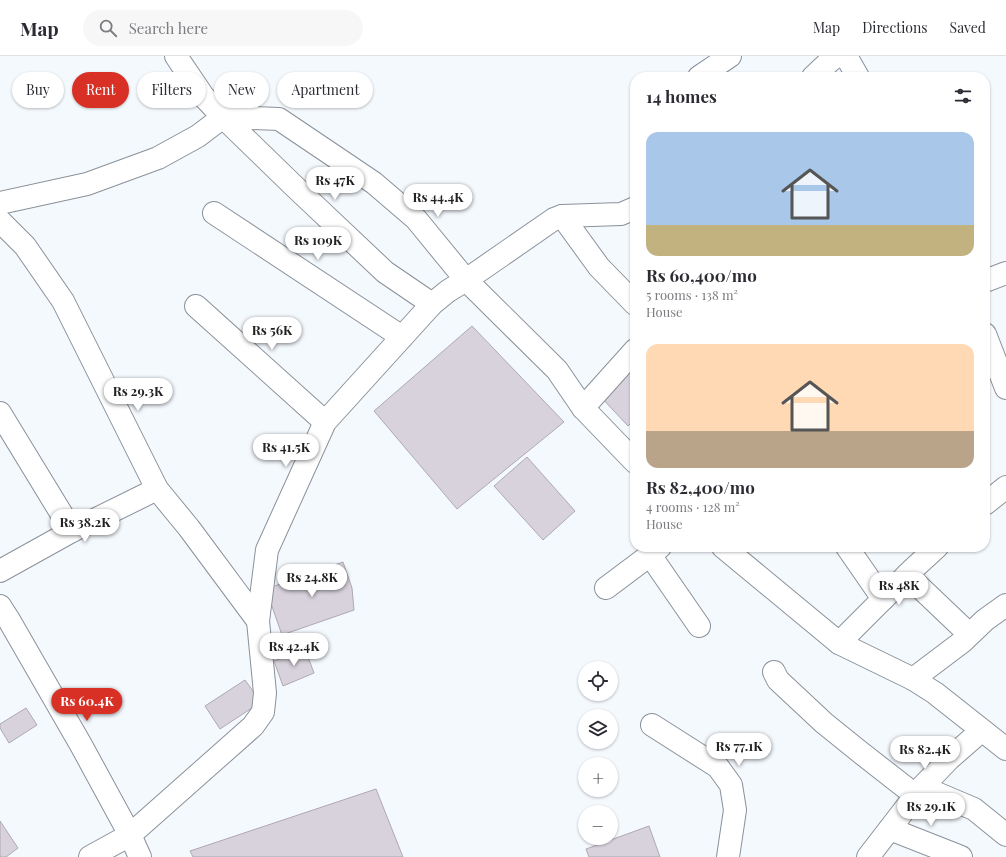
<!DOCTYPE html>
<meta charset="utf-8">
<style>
body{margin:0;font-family:"Playfair Display",serif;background:#f7f7f7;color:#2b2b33;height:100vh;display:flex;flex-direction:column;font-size:15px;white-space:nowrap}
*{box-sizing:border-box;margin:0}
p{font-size:13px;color:#7c7c81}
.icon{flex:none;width:22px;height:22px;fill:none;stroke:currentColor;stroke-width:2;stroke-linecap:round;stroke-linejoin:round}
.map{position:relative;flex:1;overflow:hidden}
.details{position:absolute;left:630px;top:16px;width:360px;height:480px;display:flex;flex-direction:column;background:#fff;border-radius:16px;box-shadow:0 1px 3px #0004}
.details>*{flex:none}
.hud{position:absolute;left:12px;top:16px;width:380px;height:36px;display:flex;gap:8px}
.tools{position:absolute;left:578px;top:605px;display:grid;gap:8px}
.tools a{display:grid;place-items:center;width:40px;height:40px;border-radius:50%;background:#fff;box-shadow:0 1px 3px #0004;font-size:20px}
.price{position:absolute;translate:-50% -34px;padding:0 9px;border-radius:14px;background:#fff;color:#222;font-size:13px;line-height:26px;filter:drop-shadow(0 1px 2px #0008)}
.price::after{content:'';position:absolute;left:50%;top:24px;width:12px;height:9px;margin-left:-6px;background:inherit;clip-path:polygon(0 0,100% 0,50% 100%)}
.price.active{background:#d93025;color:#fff}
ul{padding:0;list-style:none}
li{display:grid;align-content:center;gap:8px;height:212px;padding:0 16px}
li span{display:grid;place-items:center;height:124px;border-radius:12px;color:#555}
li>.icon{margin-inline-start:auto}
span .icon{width:72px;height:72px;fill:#fffc;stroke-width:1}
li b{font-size:17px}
h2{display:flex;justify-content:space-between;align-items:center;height:48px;padding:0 16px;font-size:17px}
.pill{padding:0 14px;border-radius:18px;background:#fff;box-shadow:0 1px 3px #0004;font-size:14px;line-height:36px}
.pill.active{background:#d93025;color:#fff}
header{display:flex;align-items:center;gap:24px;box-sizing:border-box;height:56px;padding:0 20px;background:#fff;border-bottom:1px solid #e1e1e2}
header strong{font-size:19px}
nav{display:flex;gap:22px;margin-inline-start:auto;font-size:14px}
.search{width:280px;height:36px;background:#f7f7f7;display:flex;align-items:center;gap:10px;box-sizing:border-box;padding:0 14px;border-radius:22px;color:#7c7c81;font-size:15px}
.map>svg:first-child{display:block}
</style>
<header>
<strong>Map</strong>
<div class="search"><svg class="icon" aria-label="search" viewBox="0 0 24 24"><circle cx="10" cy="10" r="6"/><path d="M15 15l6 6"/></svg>Search here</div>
<nav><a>Map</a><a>Directions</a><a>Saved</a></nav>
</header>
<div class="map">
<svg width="1006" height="801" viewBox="0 0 1006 801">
<rect width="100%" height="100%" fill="#f4f9fe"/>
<!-- building -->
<g fill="#d8d2dc" stroke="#aea8b2">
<polygon points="472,270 564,366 457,453 374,355"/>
<polygon points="635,305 635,363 628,370 599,339"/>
<polygon points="527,401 575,455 543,484 494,430"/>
<polygon points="343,506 352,532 354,554 282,579 266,533"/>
<polygon points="305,593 314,617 283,630 274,605"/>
<polygon points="245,624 261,646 220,673 205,650"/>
<polygon points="26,652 37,669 9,687 0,672 0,668"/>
<polygon points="376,733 403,801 193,801 190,795"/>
<polygon points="0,765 18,792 6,801 0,801"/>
<polygon points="649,770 660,801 589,801 586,793"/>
</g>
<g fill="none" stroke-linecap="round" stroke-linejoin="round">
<defs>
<g id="minor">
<polyline points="176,0 203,40 223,61 279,63 374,127 416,163 466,224 557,314 583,352 635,406"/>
<polyline points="846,0 858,21"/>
<polyline points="699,21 730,0"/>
<polyline points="813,21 831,4 837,0"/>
<polyline points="0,147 87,128 158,102 198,80 223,61 294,130 385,216 432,248"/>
<polyline points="214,157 402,281"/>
<polyline points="562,160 599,211 635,248"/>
<polyline points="0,165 25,190 63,245 157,433 189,472 258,565"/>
<polyline points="985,225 1006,217"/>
<polyline points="196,250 325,366"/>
<polyline points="985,278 1006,332"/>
<polyline points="583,352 635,294"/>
<polyline points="0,357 72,475"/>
<polyline points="985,448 1006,431"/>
<polyline points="660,491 650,499 699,570"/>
<polyline points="723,491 839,587 913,623 935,637 1006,693"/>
<polyline points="847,491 883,543"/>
<polyline points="0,515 72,475 157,433"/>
<polyline points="907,519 969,578"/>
<polyline points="606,532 650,499"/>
<polyline points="0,550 9,564 81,689 130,779 140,801"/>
<polyline points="839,587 913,513 937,491"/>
<polyline points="774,616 778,624 824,667 860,696 915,739"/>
<polyline points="913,623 962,586 985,564 1006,549"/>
<polyline points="652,669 718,711 731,729 735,754 728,801"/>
<polyline points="922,731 949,703 981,675"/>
<polyline points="890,773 961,801"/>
<polyline points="90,801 130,779 253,670 263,656 265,637 258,565 267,494 325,366 432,248 448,235 466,224 554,163 562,160 621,158 635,152"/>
<polyline points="868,801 922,731 974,753 1006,779"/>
</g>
</defs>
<!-- minor casing -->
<use href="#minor" stroke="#8a919a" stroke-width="24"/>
<!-- minor -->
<use href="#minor" stroke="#fff" stroke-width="22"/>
</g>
</svg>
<div class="tools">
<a><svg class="icon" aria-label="locate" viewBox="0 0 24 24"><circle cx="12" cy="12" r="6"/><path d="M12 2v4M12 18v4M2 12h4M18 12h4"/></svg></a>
<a><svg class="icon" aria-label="layers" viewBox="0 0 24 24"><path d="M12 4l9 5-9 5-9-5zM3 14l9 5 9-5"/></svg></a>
<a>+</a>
<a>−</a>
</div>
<b class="price" style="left:335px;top:145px">Rs 47K</b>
<b class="price" style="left:438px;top:162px">Rs 44.4K</b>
<b class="price" style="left:318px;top:205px">Rs 109K</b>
<b class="price" style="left:272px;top:295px">Rs 56K</b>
<b class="price" style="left:138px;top:356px">Rs 29.3K</b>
<b class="price" style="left:286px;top:412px">Rs 41.5K</b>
<b class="price" style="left:85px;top:487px">Rs 38.2K</b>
<b class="price" style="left:312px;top:542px">Rs 24.8K</b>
<b class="price" style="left:899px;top:550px">Rs 48K</b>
<b class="price" style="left:294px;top:611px">Rs 42.4K</b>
<b class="price active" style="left:87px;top:666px">Rs 60.4K</b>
<b class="price" style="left:739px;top:711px">Rs 77.1K</b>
<b class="price" style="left:925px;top:714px">Rs 82.4K</b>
<b class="price" style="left:931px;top:771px">Rs 29.1K</b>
<div class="hud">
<a class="pill">Buy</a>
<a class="pill active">Rent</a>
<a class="pill">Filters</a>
<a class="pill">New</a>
<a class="pill">Apartment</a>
</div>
<section class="details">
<h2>14 homes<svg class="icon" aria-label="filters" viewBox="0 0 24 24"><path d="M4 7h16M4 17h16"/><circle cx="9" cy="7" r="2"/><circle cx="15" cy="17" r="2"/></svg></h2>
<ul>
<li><span style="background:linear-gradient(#a9c7e8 75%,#c2b280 0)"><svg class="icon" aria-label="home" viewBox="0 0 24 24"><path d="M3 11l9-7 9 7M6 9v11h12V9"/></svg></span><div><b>Rs 60,400/mo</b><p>5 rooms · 138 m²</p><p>House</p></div></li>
<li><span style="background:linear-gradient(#ffd9b3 70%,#b9a48a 0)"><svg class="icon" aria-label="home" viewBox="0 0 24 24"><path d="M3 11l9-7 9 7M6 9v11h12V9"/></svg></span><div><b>Rs 82,400/mo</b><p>4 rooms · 128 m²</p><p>House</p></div></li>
</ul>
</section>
</div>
